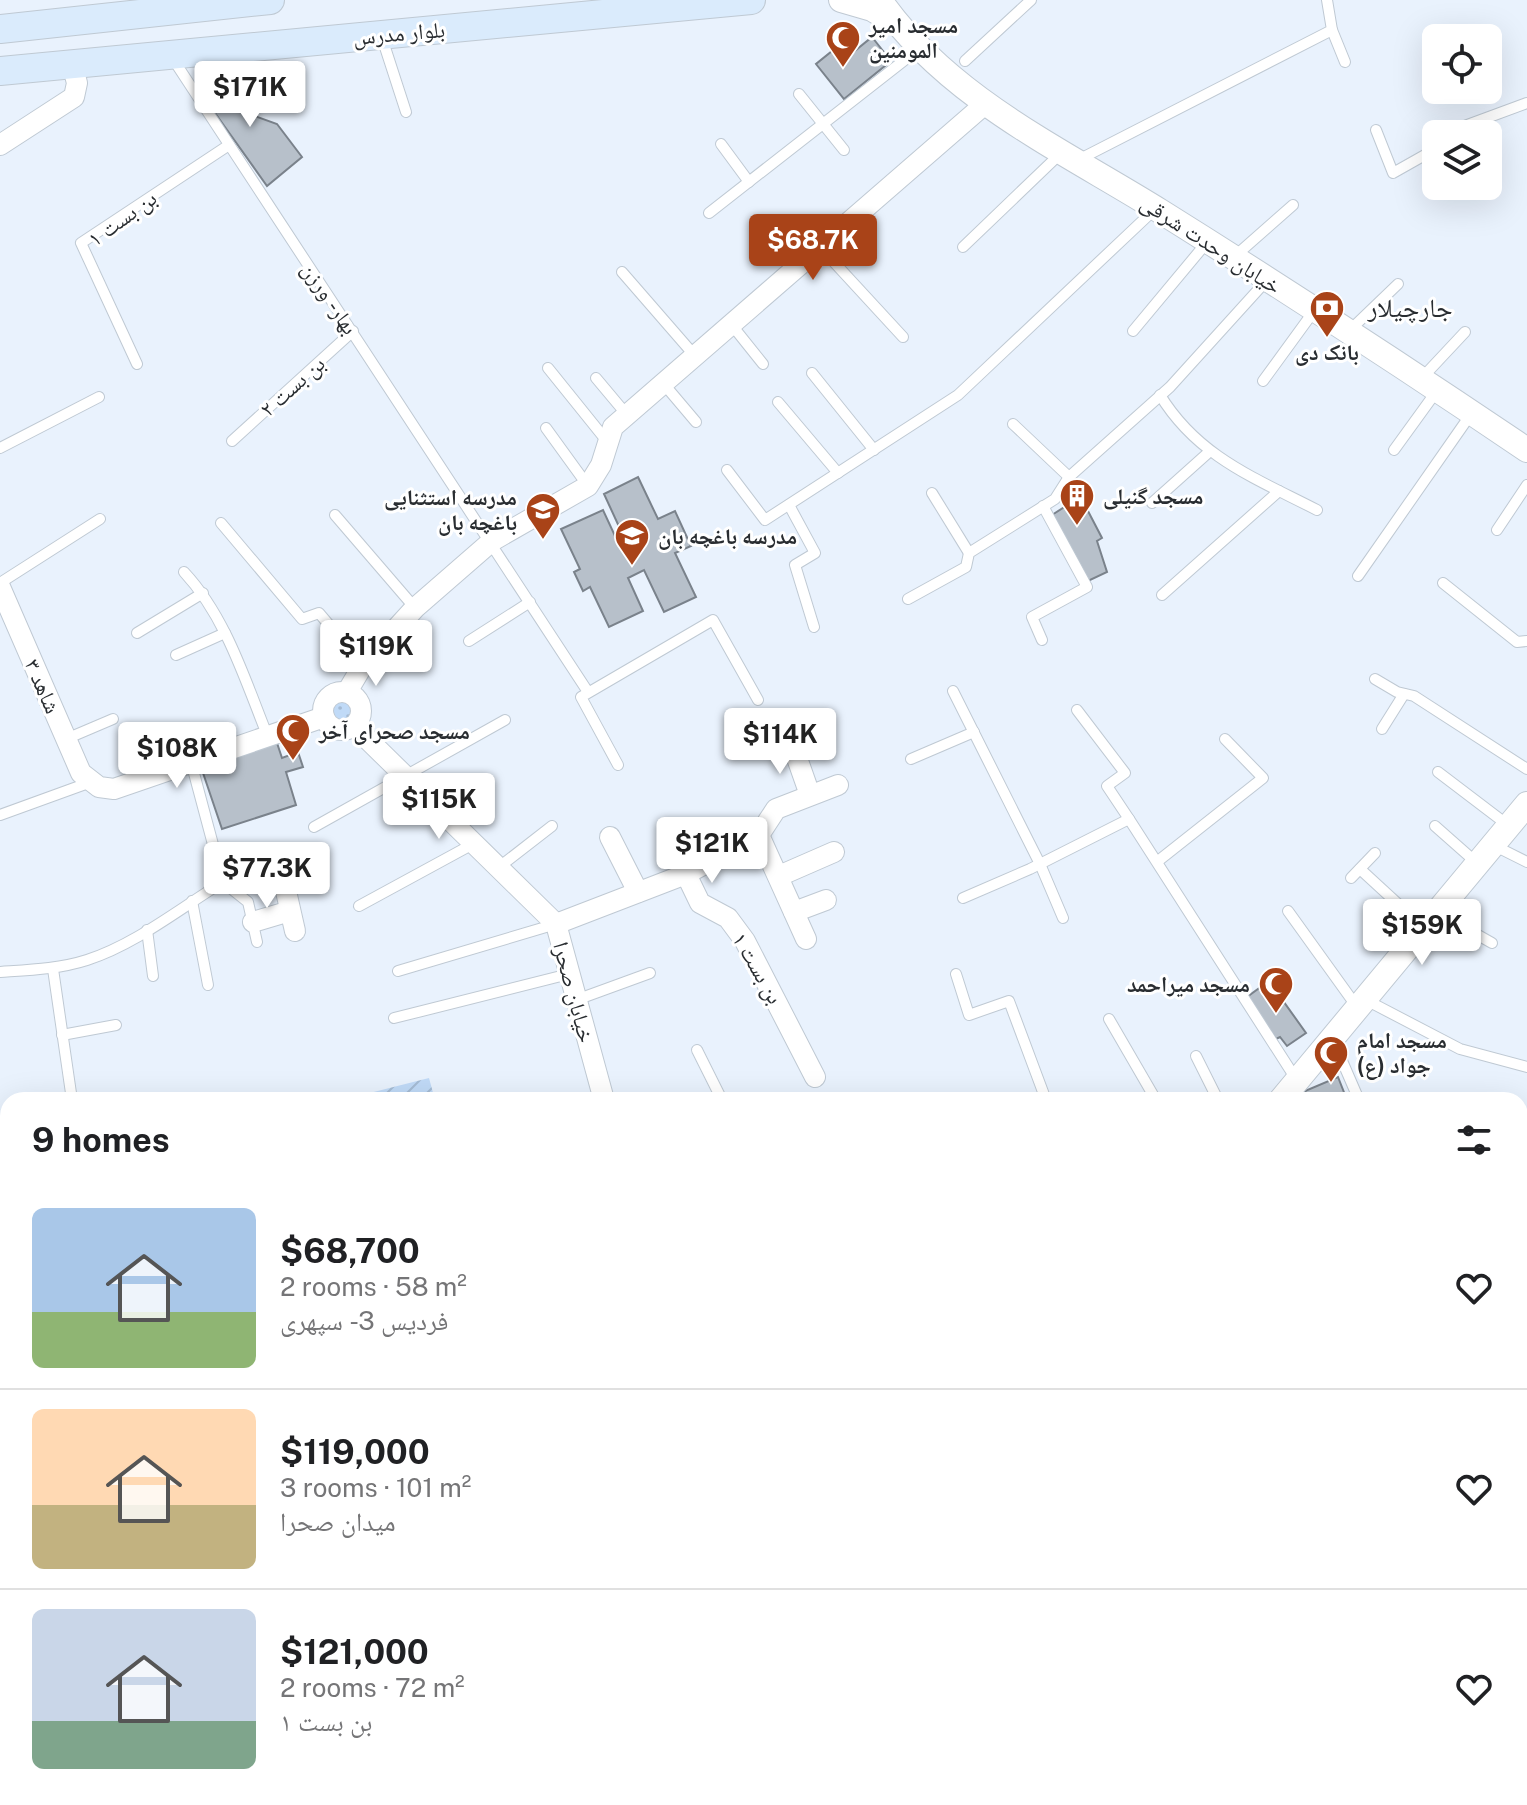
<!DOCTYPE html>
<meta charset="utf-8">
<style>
body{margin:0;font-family:"Public Sans","Noto Naskh Arabic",sans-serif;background:#f2f2f2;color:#202124;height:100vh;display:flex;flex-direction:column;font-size:30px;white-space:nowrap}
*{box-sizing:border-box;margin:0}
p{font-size:26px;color:#757577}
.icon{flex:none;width:44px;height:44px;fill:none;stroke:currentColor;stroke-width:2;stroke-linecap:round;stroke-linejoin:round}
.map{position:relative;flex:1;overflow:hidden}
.details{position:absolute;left:0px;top:1092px;width:1528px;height:714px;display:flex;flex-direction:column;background:#fff;border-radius:24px 24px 0 0;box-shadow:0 8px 32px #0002}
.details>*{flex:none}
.buttons{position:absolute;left:1422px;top:24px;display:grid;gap:16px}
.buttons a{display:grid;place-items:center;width:80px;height:80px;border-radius:12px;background:#fff;box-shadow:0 8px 32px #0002;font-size:40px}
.price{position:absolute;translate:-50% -68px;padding:0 18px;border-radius:8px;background:#fff;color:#222;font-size:26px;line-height:52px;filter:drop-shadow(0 2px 4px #0008)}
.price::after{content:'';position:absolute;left:50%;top:48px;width:24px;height:18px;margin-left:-12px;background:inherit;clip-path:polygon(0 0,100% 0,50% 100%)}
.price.current{background:#a94318;color:#fff}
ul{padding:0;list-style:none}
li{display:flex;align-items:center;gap:24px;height:200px;padding:0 32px}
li+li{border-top:2px solid #e0e0e0}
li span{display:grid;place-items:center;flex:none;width:224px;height:160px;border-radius:12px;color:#555}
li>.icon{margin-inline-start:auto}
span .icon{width:96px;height:96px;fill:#fffc;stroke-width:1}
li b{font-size:34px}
h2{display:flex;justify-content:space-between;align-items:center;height:96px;padding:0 32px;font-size:34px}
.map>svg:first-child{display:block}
</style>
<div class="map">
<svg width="1527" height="1805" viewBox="0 0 1527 1805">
<defs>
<pattern id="grass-dots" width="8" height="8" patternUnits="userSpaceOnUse" patternTransform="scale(2)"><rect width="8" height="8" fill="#c0daf7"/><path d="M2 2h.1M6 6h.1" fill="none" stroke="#a5bbd4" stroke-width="1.8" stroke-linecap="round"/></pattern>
<pattern id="garden-furrows" width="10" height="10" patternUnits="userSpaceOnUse" patternTransform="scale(2)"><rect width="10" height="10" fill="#c0daf7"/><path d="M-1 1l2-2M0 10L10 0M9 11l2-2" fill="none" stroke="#a5bbd4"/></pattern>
</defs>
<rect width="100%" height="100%" fill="#e9f2fd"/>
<!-- grass -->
<circle fill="url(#grass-dots)" cx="341" cy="711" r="13"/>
<!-- garden -->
<polygon fill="url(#garden-furrows)" points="429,1078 435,1100 342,1100"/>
<!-- building -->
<g fill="#b7c0ca" stroke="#7a828b" stroke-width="2">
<polygon points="872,37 891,61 844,99 816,64 842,43 851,54"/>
<polygon points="237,76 252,115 277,124 302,157 267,186 200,92 203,81"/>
<polygon points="638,477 658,519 675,511 691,546 675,553 696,597 664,612 644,570 628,578 643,611 609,627 590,587 583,591 574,572 580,569 561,529 603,510 615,536 622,533 604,494"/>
<polygon points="1075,486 1102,538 1097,541 1107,572 1088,581 1052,515 1069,504 1064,494"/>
<polygon points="277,743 282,758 298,752 303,767 286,772 296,805 222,829 201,767"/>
<polygon points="1269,981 1306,1033 1287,1046 1280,1037 1276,1039 1247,997"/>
<polygon points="1338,1077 1347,1100 1309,1100 1305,1091"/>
<polygon points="996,1798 1223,1798 1223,1805 1008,1805"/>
</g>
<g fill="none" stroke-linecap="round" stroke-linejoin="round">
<defs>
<g id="service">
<polyline points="1332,30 1345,62"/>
<polyline points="382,38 406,112"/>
<polyline points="173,59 588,692"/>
<polyline points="965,61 1031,0"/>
<polyline points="799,94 844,150"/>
<polyline points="1376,130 1393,173 1432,151 1436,144"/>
<polyline points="1443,134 1527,103"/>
<polyline points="721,144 749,182"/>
<polyline points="1080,159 1332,30 1327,0"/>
<polyline points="709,213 920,48"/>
<polyline points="820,247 903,337"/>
<polyline points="963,247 1061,153"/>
<polyline points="1234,257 1293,205"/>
<polyline points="622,272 695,356"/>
<polyline points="731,324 763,364"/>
<polyline points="1133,331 1208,241"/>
<polyline points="1348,332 1398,284"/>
<polyline points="137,364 81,243 229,145"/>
<polyline points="548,368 606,440"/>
<polyline points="812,373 874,450"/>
<polyline points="596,378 627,415"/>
<polyline points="1421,379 1465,332"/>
<polyline points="1263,381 1314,311"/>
<polyline points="663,383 696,422"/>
<path d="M1160 395C1198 457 1255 478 1317 510"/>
<polyline points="778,402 838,473"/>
<polyline points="1013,424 1069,477"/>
<polyline points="546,428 588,486"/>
<polyline points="232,441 353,331"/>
<polyline points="0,448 99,397"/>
<polyline points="1394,450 1436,392"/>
<polyline points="727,470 765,520 958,395 1154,210"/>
<polyline points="932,493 969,553"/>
<polyline points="1152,503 1209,452"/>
<polyline points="789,505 815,553 795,565 814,627"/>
<polyline points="335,515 415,608"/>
<polyline points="221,523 302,619 319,613 363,665"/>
<polyline points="1497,530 1527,485"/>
<path d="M184 572C226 617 245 680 268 737"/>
<polyline points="1358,576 1471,414"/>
<polyline points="0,583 100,519"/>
<polyline points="1443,583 1517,642 1527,641"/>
<polyline points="1162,595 1279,491"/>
<polyline points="908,599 966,567 969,553 1055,499 1069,477 1170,387 1267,280"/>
<polyline points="137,633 203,593"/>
<polyline points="1042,640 1032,617 1087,587 1043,506"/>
<polyline points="469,641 530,602"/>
<polyline points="176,655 225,633"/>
<polyline points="1375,679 1397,692 1414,696 1527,769"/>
<polyline points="953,691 1040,864 1063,918"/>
<polyline points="1077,710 1125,773 1107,786 1129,819"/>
<polyline points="1382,729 1404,694"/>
<polyline points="66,739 113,719"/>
<polyline points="911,759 974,732"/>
<polyline points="618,765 581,697 713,620 758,700"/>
<polyline points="1438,772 1509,826"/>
<polyline points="0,815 91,782"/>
<polyline points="1435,826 1478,864"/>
<polyline points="314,827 505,720"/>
<polyline points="1495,846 1527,862"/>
<polyline points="1158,861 1263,778 1225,739"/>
<polyline points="498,868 552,826"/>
<polyline points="1360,869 1423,927"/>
<polyline points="1351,878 1375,853"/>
<polyline points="223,882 248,902 257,942"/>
<polyline points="963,898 1030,869 1129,819 1296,1079"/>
<polyline points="192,901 208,985"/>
<polyline points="359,906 473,844"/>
<polyline points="1288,911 1357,1007"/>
<polyline points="1439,913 1492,943"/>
<polyline points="147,930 153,976"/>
<polyline points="53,969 72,1100"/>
<polyline points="398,971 556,924"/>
<path d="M0 972C29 970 59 969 87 960 136 944 179 909 223 882L191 762"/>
<polyline points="956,974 969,1015 1009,1001 1046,1100"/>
<polyline points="576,1000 650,973"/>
<polyline points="1366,1000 1460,1049 1527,1067"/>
<polyline points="394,1018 569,974"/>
<polyline points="1109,1019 1156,1100"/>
<polyline points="62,1035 116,1025"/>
<polyline points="1333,1040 1359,1100"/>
<polyline points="697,1050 722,1100"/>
<polyline points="1196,1056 1218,1100"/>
<polyline points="1520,1227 1527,1189"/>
<polyline points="1520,1271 1527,1315"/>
<polyline points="1520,1602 1527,1601"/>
<polyline points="192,1798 193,1805"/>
<polyline points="1441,1798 1447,1805"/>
</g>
<g id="minor">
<polyline points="0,145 74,97 77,83 72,64"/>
<polyline points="0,587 81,773 99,787 114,789 324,717"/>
<circle cx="342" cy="711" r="19"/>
<polyline points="347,692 363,665 415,608 492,541 588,486 601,465 613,427 985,104"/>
<polyline points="354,726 556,924 604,1100"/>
<polyline points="791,741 810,795"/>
<polyline points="759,835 806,939"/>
<polyline points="610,837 638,892"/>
<polyline points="686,874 700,903 728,918 745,941 815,1077"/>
<polyline points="779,876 834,852"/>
<polyline points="283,878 295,931"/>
<polyline points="794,912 826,900"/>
<polyline points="253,922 290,911"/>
<polyline points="556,924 686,874 759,835 776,809 838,785"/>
<polyline points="1520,1633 1527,1637"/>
<polyline points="113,1805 165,1805"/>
<polyline points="260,1805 283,1798"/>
</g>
<g id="tertiary">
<polyline points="841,0 872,9 890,20"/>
<path d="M880 0C947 97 1062 150 1160 211 1283 288 1406 368 1527 450"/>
<polyline points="1281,1100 1527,804"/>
<polyline points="0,1217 8,1222"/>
<polyline points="0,1306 8,1310"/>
<polyline points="811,1798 823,1805"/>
<polyline points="966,1798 977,1805"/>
<polyline points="670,1805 677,1798"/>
<polyline points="713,1805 719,1798"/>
<polyline points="751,1805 757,1798"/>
</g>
<g id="secondary">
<polyline points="0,29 270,0"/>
<polyline points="0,71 751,0"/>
</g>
<g id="trunk">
<polyline points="0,1253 8,1258"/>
<polyline points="0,1281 8,1286"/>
<polyline points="866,1798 878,1805"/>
<polyline points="914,1798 926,1805"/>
</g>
</defs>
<!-- service casing -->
<use href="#service" stroke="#bfc9d3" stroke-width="12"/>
<!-- minor casing -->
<use href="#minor" stroke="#bfc9d3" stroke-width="22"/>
<!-- tertiary casing -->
<use href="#tertiary" stroke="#bfc9d3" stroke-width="26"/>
<!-- secondary casing -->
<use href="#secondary" stroke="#bfc9d3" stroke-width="30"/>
<!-- trunk casing -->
<use href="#trunk" stroke="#d0d1d2" stroke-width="34"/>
<!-- service -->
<use href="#service" stroke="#fff" stroke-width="10"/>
<!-- minor -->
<use href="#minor" stroke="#fff" stroke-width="20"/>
<!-- tertiary -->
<use href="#tertiary" stroke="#fff" stroke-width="24"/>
<!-- secondary -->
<use href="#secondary" stroke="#daebfc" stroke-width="28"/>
<!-- trunk -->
<use href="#trunk" stroke="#9cc8f7" stroke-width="32"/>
</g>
<!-- icons -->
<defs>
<symbol id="mosque-pin" viewBox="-11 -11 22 30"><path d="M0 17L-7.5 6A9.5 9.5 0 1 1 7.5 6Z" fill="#a94318" stroke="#fff"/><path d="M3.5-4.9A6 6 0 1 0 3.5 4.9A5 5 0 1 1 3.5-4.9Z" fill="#fff"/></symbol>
<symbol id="bank-pin" viewBox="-11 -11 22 30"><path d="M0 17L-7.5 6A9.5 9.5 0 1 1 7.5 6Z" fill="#a94318" stroke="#fff"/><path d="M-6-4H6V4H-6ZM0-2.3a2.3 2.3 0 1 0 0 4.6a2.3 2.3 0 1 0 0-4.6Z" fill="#fff"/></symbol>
<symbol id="building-pin" viewBox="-11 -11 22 30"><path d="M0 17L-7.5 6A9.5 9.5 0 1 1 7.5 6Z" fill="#a94318" stroke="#fff"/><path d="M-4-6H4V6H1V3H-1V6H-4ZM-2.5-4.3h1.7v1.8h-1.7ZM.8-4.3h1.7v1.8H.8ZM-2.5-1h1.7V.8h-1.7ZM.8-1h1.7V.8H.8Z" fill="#fff"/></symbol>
<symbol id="school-pin" viewBox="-11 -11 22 30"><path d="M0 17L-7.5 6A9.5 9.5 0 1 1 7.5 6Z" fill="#a94318" stroke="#fff"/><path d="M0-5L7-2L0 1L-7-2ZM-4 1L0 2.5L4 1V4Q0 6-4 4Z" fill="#fff"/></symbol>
</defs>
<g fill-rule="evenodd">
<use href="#mosque-pin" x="823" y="18" width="40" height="54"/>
<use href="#bank-pin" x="1307" y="288" width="40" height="54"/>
<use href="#building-pin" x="1057" y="476" width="40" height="54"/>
<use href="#school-pin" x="523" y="490" width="40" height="54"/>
<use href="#school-pin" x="612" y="516" width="40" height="54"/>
<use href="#mosque-pin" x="273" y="711" width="40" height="54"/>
<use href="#mosque-pin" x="1256" y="964" width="40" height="54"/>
<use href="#mosque-pin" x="1311" y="1033" width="40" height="54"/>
</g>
<g text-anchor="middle" stroke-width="6" stroke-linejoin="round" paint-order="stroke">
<!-- poi labels -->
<g font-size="22" font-weight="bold" fill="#292d31" stroke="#fff" text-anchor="start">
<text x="869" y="33">مسجد امیر<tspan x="869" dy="25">المومنین</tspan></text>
<text x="1327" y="360" text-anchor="middle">بانک دی</text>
<text x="1103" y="504">مسجد گنیلی</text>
<text x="517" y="505" text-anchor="end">مدرسه استثنایی<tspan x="517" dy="25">باغچه بان</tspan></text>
<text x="658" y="544">مدرسه باغچه بان</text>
<text x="319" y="739">مسجد صحرای آخر</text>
<text x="1250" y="992" text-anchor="end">مسجد میراحمد</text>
<text x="1357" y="1048">مسجد امام<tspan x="1357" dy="25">جواد (ع)</tspan></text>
</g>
<!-- street labels -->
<g font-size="22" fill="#292d31" stroke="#fff">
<text transform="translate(399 33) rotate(-5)" y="8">بلوار مدرس</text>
<text transform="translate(122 218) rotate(-36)" y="8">بن بست ۱</text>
<text transform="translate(1211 244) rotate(33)" y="8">خیابان وحدت شرقی</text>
<text transform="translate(330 298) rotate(56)" y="8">بهار - ورزن</text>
<text transform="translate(292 386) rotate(-42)" y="8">بن بست ۲</text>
<text transform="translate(43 686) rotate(66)" y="8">شاهد ۳</text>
<text transform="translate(758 968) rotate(60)" y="8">بن بست ۱</text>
<text transform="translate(574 992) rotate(75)" y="8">خیابان صحرا</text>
</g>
<!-- quarter labels -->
<g font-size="26" fill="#292d31" stroke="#fff">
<text x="1410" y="317">جارچیلار</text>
</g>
</g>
</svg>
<div class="buttons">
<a><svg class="icon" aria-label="locate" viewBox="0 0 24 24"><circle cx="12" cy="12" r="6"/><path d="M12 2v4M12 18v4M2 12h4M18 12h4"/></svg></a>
<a><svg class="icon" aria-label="layers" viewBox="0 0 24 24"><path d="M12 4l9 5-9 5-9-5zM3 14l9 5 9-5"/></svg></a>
</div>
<b class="price" style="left:250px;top:129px">$171K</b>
<b class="price current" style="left:813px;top:282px">$68.7K</b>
<b class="price" style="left:376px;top:688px">$119K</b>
<b class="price" style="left:780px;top:776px">$114K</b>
<b class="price" style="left:177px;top:790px">$108K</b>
<b class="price" style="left:439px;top:841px">$115K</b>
<b class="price" style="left:712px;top:885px">$121K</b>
<b class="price" style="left:267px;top:910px">$77.3K</b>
<b class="price" style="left:1422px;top:967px">$159K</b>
<section class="details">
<h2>9 homes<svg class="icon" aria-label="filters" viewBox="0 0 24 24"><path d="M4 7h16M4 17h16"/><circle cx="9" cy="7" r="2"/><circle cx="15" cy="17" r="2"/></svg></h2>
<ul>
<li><span style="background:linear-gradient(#a9c7e8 65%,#8fb573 0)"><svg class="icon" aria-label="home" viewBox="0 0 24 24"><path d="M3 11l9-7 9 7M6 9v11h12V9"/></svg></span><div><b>$68,700</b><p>2 rooms · 58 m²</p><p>فردیس 3 - سپهری</p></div><svg class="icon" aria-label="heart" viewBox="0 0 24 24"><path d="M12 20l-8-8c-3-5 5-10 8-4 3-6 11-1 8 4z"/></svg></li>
<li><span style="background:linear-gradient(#ffd9b3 60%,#c2b280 0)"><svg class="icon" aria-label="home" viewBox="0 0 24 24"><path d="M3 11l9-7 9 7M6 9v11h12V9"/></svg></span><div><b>$119,000</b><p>3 rooms · 101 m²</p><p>میدان صحرا</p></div><svg class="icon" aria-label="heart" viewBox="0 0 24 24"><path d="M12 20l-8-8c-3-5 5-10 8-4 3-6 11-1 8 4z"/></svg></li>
<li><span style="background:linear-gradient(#c9d6e8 70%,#7fa58c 0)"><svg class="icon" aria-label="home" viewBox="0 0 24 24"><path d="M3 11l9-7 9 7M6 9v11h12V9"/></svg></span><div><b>$121,000</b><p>2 rooms · 72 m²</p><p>بن بست ۱</p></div><svg class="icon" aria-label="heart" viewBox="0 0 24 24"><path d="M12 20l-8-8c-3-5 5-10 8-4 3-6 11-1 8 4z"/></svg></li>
</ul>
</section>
</div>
